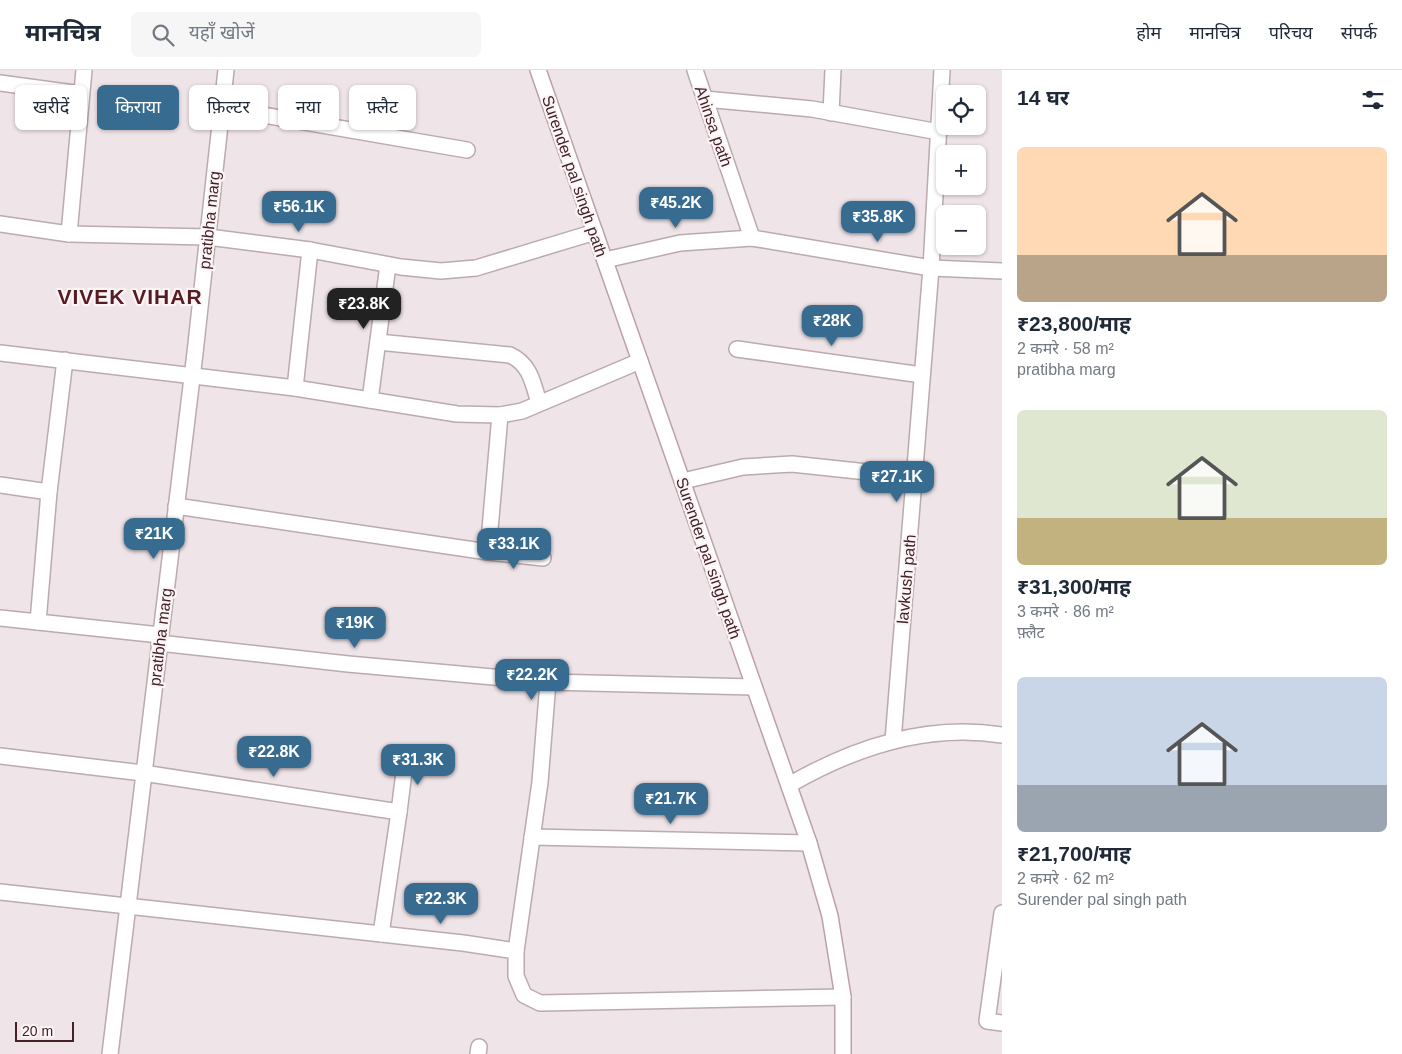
<!DOCTYPE html>
<html lang="hi">
<meta charset="utf-8">
<style>
body{margin:0;font-family:Arial,"Noto Sans Devanagari",sans-serif;background:#f6f6f7;color:#1f2937;height:100vh;display:flex;flex-direction:column;font-size:19px;white-space:nowrap}
*{box-sizing:border-box;margin:0}
p{font-size:16px;color:#747a83}
.icon{flex:none;width:28px;height:28px;fill:none;stroke:currentColor;stroke-width:2;stroke-linecap:round;stroke-linejoin:round}
.map{position:relative;flex:1;overflow:hidden}
.panel{display:flex;flex-direction:column;background:#fff;width:400px}
.panel>*{flex:none}
.banner{position:absolute;left:15px;top:15px;width:475px;height:45px;display:flex;gap:10px}
.fabs{position:absolute;left:936px;top:15px;display:grid;gap:10px}
.fabs a{display:grid;place-items:center;width:50px;height:50px;border-radius:8px;background:#fff;box-shadow:0 1px 4px #0004;font-size:25px}
.scale{position:absolute;left:15px;bottom:12px;width:59px;box-sizing:border-box;padding-left:5px;border:2px solid #432126;border-top:0;font-size:14px;line-height:18px;white-space:nowrap;color:#432126;-webkit-text-stroke:4px #fbf5f7;paint-order:stroke}
.price{position:absolute;translate:-50% -42px;padding:0 11px;border-radius:10px;background:#376c90;color:#fff;font-size:16px;line-height:32px;filter:drop-shadow(0 1px 2px #0008)}
.price::after{content:'';position:absolute;left:50%;top:30px;width:15px;height:11px;margin-left:-8px;background:inherit;clip-path:polygon(0 0,100% 0,50% 100%)}
.price.current{background:#222;color:#fff}
ul{padding:0;list-style:none}
li{display:grid;align-content:center;gap:10px;height:265px;padding:0 15px}
li span{display:grid;place-items:center;height:155px;border-radius:8px;color:#555}
li>.icon{margin-inline-start:auto}
span .icon{width:90px;height:90px;fill:#fffc;stroke-width:1}
li b{font-size:21px}
h2{display:flex;justify-content:space-between;align-items:center;height:60px;padding:0 15px;font-size:21px}
.chip{padding:0 18px;border-radius:8px;background:#fff;box-shadow:0 1px 4px #0004;font-size:18px;line-height:45px}
.chip.current{background:#376c90;color:#fff}
header{display:flex;align-items:center;gap:30px;box-sizing:border-box;height:70px;padding:0 25px;background:#fff;border-bottom:1px solid #e0e1e3}
header strong{font-size:24px}
nav{display:flex;gap:28px;margin-inline-start:auto;font-size:18px}
.search{width:350px;height:45px;background:#f6f6f7;display:flex;align-items:center;gap:12px;box-sizing:border-box;padding:0 18px;border-radius:8px;color:#747a83;font-size:19px}
main{display:flex;flex:1;min-height:0}
.map>svg:first-child{display:block}
</style>
<header>
<strong>मानचित्र</strong>
<div class="search"><svg class="icon" aria-label="search" viewBox="0 0 24 24"><circle cx="10" cy="10" r="6"/><path d="M15 15l6 6"/></svg>यहाँ खोजें</div>
<nav><a>होम</a><a>मानचित्र</a><a>परिचय</a><a>संपर्क</a></nav>
</header>
<main>
<div class="map">
<svg width="1002" height="984" viewBox="0 0 1002 984">
<rect width="100%" height="100%" fill="#efe4e8"/>
<g fill="none" stroke-linecap="round" stroke-linejoin="round">
<defs>
<g id="street">
<polyline points="695,0 752,168"/>
<polyline points="0,13 81,24"/>
<polyline points="705,29 812,39 939,62"/>
<polyline points="222,38 467,80"/>
<polyline points="831,43 833,0"/>
<polyline points="0,154 69,164 208,167 310,180 401,197 441,201 476,198 595,162"/>
<polyline points="69,164 84,0"/>
<polyline points="605,190 680,173 752,168 931,198 1002,201"/>
<path d="M378 272 510 285C530 294 533 313 539 333"/>
<polyline points="737,279 922,305"/>
<polyline points="0,283 295,318 457,344 500,345 522,341 640,291"/>
<polyline points="295,318 310,180"/>
<polyline points="370,330 388,195"/>
<polyline points="683,411 743,397 792,394 914,407"/>
<polyline points="0,415 49,422 65,290"/>
<polyline points="49,422 38,552 160,565"/>
<polyline points="176,436 488,482 500,345"/>
<polyline points="488,482 543,488"/>
<polyline points="0,548 38,552"/>
<polyline points="159,573 348,594 548,612"/>
<polyline points="893,671 931,198 942,0"/>
<polyline points="0,686 143,703 399,742 381,864"/>
<path d="M789 715C853 678 927 653 1002 665"/>
<polyline points="399,742 406,686"/>
<polyline points="532,767 809,773"/>
<polyline points="0,822 463,873 516,881 516,906 524,925 540,933 843,927"/>
<polyline points="1002,843 987,951 1002,953"/>
<polyline points="516,881 540,712 548,612 754,617"/>
<polyline points="110,984 195,283 226,0"/>
<polyline points="478,984 479,977"/>
</g>
<polyline id="secondary" points="538,0 809,773 830,846 843,927 843,984"/>
</defs>
<!-- street casing -->
<use href="#street" stroke="#bbaaae" stroke-width="18"/>
<!-- secondary casing -->
<use href="#secondary" stroke="#bca1a8" stroke-width="18"/>
<!-- street -->
<use href="#street" stroke="#fff" stroke-width="15"/>
<!-- secondary -->
<use href="#secondary" stroke="#fff" stroke-width="15"/>
</g>
<g text-anchor="middle" stroke-width="4.5" stroke-linejoin="round" paint-order="stroke">
<!-- street labels -->
<g font-size="16" fill="#432126" stroke="#fbf5f7">
<text transform="translate(714 56) rotate(71)" y="6">Ahinsa path</text>
<text transform="translate(575 106) rotate(71)" y="6">Surender pal singh path</text>
<text transform="translate(209 150) rotate(-84)" y="6">pratibha marg</text>
<text transform="translate(709 488) rotate(71)" y="6">Surender pal singh path</text>
<text transform="translate(906 509) rotate(-85)" y="6">lavkush path</text>
<text transform="translate(160 567) rotate(-83)" y="6">pratibha marg</text>
</g>
<!-- district labels -->
<g font-size="21" font-weight="bold" letter-spacing="1" fill="#571b22" stroke="#fbf5f7">
<text x="130" y="234">VIVEK VIHAR</text>
</g>
</g>
</svg>
<div class="fabs">
<a><svg class="icon" aria-label="locate" viewBox="0 0 24 24"><circle cx="12" cy="12" r="6"/><path d="M12 2v4M12 18v4M2 12h4M18 12h4"/></svg></a>
<a>+</a>
<a>−</a>
</div>
<div class="scale">20 m</div>
<b class="price" style="left:676px;top:159px">₹45.2K</b>
<b class="price" style="left:299px;top:163px">₹56.1K</b>
<b class="price" style="left:878px;top:173px">₹35.8K</b>
<b class="price current" style="left:364px;top:260px">₹23.8K</b>
<b class="price" style="left:832px;top:277px">₹28K</b>
<b class="price" style="left:897px;top:433px">₹27.1K</b>
<b class="price" style="left:154px;top:490px">₹21K</b>
<b class="price" style="left:514px;top:500px">₹33.1K</b>
<b class="price" style="left:355px;top:579px">₹19K</b>
<b class="price" style="left:532px;top:631px">₹22.2K</b>
<b class="price" style="left:274px;top:708px">₹22.8K</b>
<b class="price" style="left:418px;top:716px">₹31.3K</b>
<b class="price" style="left:671px;top:755px">₹21.7K</b>
<b class="price" style="left:441px;top:855px">₹22.3K</b>
<div class="banner">
<a class="chip">खरीदें</a>
<a class="chip current">किराया</a>
<a class="chip">फ़िल्टर</a>
<a class="chip">नया</a>
<a class="chip">फ़्लैट</a>
</div>
</div>
<section class="panel">
<h2>14 घर<svg class="icon" aria-label="filters" viewBox="0 0 24 24"><path d="M4 7h16M4 17h16"/><circle cx="9" cy="7" r="2"/><circle cx="15" cy="17" r="2"/></svg></h2>
<ul>
<li><span style="background:linear-gradient(#ffd9b3 70%,#b9a48a 0)"><svg class="icon" aria-label="home" viewBox="0 0 24 24"><path d="M3 11l9-7 9 7M6 9v11h12V9"/></svg></span><div><b>₹23,800/माह</b><p>2 कमरे · 58 m²</p><p>pratibha marg</p></div></li>
<li><span style="background:linear-gradient(#dfe7d0 70%,#c2b280 0)"><svg class="icon" aria-label="home" viewBox="0 0 24 24"><path d="M3 11l9-7 9 7M6 9v11h12V9"/></svg></span><div><b>₹31,300/माह</b><p>3 कमरे · 86 m²</p><p>फ़्लैट</p></div></li>
<li><span style="background:linear-gradient(#c9d6e8 70%,#9aa5b1 0)"><svg class="icon" aria-label="home" viewBox="0 0 24 24"><path d="M3 11l9-7 9 7M6 9v11h12V9"/></svg></span><div><b>₹21,700/माह</b><p>2 कमरे · 62 m²</p><p>Surender pal singh path</p></div></li>
</ul>
</section>
</main>
